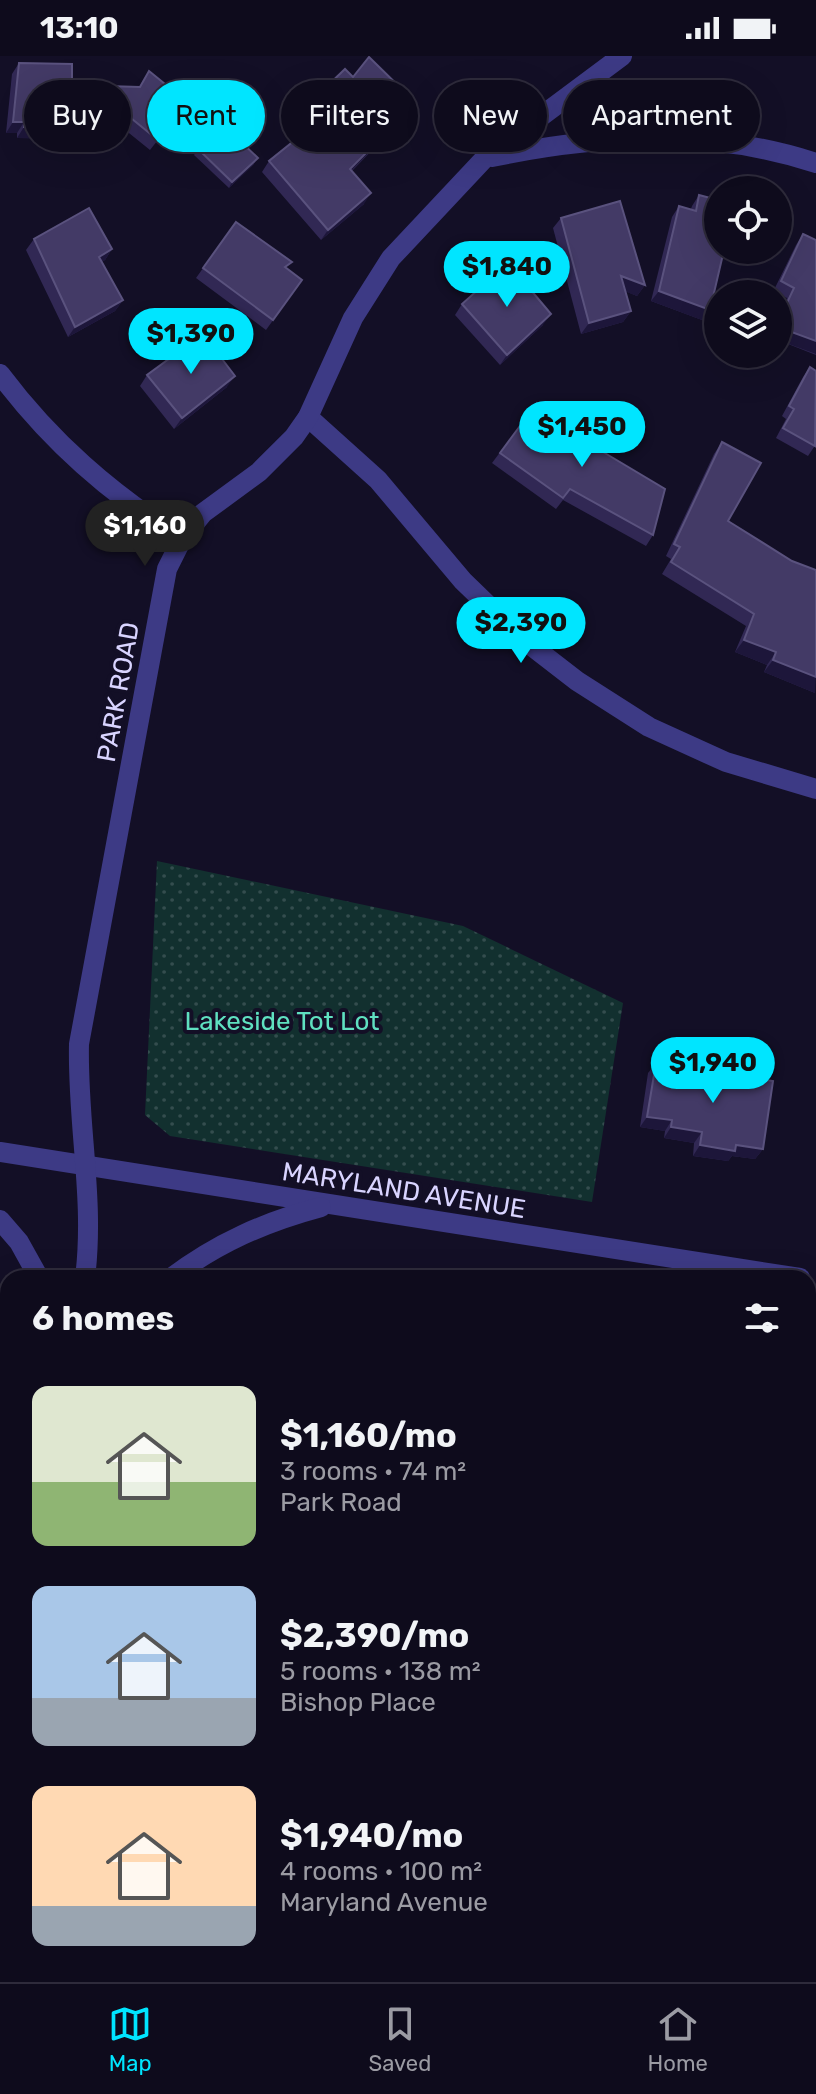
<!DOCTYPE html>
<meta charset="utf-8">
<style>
body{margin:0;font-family:Rubik,sans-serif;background:#171425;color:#f1f3f6;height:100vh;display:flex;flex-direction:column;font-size:30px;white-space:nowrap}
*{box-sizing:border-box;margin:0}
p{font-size:26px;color:#9b9ba3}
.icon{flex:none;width:44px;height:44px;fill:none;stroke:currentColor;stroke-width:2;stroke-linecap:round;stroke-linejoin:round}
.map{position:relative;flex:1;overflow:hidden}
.details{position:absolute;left:0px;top:1214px;width:816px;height:712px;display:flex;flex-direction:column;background:#0e0b1c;border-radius:24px 24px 0 0;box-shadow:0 8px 32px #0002,0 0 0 2px #2e2b3b}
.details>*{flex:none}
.guide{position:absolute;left:24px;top:24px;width:768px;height:72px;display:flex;gap:16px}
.controls{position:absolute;left:704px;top:120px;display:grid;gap:16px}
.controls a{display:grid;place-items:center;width:88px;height:88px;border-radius:50%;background:#0e0b1c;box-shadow:0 8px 32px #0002,0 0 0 2px #2e2b3b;font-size:40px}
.price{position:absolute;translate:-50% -68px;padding:0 18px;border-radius:28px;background:#00e5ff;color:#111;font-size:26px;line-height:52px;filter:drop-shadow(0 2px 4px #0008)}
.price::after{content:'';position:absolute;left:50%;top:48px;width:24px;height:18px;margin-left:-12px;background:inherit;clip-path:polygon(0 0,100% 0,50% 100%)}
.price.current{background:#222;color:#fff}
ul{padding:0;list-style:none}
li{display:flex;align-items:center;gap:24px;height:200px;padding:0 32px}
li span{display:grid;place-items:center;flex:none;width:224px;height:160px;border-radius:16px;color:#555}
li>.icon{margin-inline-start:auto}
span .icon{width:96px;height:96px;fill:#fffc;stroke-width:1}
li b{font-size:34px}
h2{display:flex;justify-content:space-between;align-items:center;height:96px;padding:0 32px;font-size:34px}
.pill{padding:0 28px;border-radius:36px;background:#0e0b1c;box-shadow:0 8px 32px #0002,0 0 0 2px #2e2b3b;font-size:28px;line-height:72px}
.pill.current{background:#00e5ff;color:#111}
.status{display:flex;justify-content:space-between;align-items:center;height:56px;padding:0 40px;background:#0e0b1c;direction:ltr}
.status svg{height:22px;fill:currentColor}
.menu{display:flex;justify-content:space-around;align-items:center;height:112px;border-top:2px solid #2e2b3b;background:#0e0b1c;font-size:22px;color:#9b9ba3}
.menu a{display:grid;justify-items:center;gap:4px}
.menu .current{color:#00e5ff}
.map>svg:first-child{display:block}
</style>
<div class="status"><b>13:10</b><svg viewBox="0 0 49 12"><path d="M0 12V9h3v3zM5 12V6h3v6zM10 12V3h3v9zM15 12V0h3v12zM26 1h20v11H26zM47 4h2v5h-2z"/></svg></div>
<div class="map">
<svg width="816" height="1926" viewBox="0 0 816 1926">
<defs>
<pattern id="park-dots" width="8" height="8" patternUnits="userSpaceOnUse" patternTransform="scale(2)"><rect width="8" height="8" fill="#12302f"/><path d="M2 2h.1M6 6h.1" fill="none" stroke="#344d4e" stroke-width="1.8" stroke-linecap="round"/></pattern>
</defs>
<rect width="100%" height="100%" fill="#130f26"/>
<!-- park -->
<polygon fill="url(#park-dots)" points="157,805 463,870 623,947 592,1146 170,1080 145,1059"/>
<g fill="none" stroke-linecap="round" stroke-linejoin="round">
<!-- street -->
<g stroke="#3d3a85" stroke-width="20">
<path d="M492 101C599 79 710 72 816 107"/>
<path d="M0 318C51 386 110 437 182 483"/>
<polyline points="308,361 378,424 463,525 524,584 577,625 649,671 726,706 816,733"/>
<polyline points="0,1096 800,1222"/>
<polyline points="0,1164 19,1186 39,1222"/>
<path d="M85 1222C95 1143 77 1067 79 988L167 513 182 483 203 457 259 416 294 381 308 361 353 262 391 202 484 103 622 0"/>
<path d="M171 1222C217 1187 265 1166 321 1151"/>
<polyline points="0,1521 8,1512"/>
<polyline points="0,1658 8,1659"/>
<polyline points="808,1782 816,1784"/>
<polyline points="0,1808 8,1758"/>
<polyline points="0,1851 8,1839"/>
</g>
</g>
<!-- wall -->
<g fill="#312854">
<polygon points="19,7 72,29 139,31 149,15 180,56 150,94 93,48 93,72 85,83 17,82 17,77 6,77 12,18"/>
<polygon points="353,21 416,47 408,57 352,115 364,148 321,184 262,116 269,105 326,59 314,47 321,36"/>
<polygon points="198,93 254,108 229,132 194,99"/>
<polygon points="699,139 710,254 702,264 651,245 672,161 679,150 691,153 692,150"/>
<polygon points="561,162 645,229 637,240 625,235 631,255 623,266 581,278 553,172"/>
<polygon points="236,166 287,212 302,224 266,274 196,222"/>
<polygon points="803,178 816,299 778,284 778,261 787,242 773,236 796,189"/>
<polygon points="34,183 112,193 105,204 101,206 123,244 115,255 68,281 26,194"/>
<polygon points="462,248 543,269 500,309 455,259"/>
<polygon points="810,311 816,388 808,400 776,382 786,363 782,360 803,321"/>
<polygon points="147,319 227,331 174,373 140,330"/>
<polygon points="537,347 578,381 653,479 646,490 563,444 556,453 492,407"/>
<polygon points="722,386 728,465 815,637 764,616 767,609 735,596 746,570 662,518 671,503 666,500 714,398"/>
<polygon points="656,1007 763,1093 755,1103 732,1100 728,1105 693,1100 694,1087 664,1082 665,1075 640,1071 648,1017"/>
<polygon points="123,1918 169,1918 164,1926 135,1926"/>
<polygon points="493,1918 622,1918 621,1926 506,1926 492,1924"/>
<polygon points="740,1918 808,1918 816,1926 739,1926"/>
</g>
<!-- shaded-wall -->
<g fill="#1d163a">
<polygon points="416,47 408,57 343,123 350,113"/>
<polygon points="13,66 24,66 17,77 6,77"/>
<polygon points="24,71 93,72 85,83 17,82"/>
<polygon points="258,102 254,108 229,132 232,126"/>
<polygon points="371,137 364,148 321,184 328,174"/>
<polygon points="112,193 105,204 91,212 99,201"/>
<polygon points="621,220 645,229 637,240 614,231"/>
<polygon points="659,235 710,254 702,264 651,245"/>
<polygon points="123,244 115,255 68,281 75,271"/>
<polygon points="631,255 623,266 581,278 589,267"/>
<polygon points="551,258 543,269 500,309 507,299"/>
<polygon points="778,271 816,285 816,298 778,284"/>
<polygon points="235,320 227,331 174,373 182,362"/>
<polygon points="744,584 776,596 767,609 735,596"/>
<polygon points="773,604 816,621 815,637 764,616"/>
<polygon points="647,1061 672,1064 665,1075 640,1071"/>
<polygon points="671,1071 702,1076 694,1087 664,1082"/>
<polygon points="700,1089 736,1089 763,1093 755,1103 732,1100 728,1105 693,1100"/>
<polygon points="808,1370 816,1372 816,1386 808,1384"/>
<polygon points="496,1918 527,1918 522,1926 506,1926 492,1924"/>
<polygon points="622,1918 658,1918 654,1923"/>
</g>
<!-- building -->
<g fill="#433a66" stroke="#5a527e" stroke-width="2">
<polygon points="369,1 416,47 350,113 371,137 328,174 269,105 336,51 321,36 345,13 353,21"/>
<polygon points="19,7 72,8 72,29 140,31 149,15 187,46 158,84 94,32 93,72 24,71 24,66 13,66"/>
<polygon points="222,68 258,102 232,126 198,93"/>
<polygon points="699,139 718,144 718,194 724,194 710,254 659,235 679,150 696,155"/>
<polygon points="620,145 645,229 621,220 631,255 589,267 561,162"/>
<polygon points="89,152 112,193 99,201 123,244 75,271 34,183"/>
<polygon points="236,166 292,206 285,211 302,224 273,264 203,212"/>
<polygon points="803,178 816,184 816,285 778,271 778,266 794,232 781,225"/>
<polygon points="508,207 551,258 507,299 462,248"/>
<polygon points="203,278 235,320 182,362 147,319"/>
<polygon points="810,311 816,315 815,390 783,372 794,353 789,350"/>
<polygon points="537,347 581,376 578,381 665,433 653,479 570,433 563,442 500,397"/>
<polygon points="722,386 761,407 728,465 792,505 816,514 816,621 773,604 776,596 744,584 754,558 671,506 680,491 674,488"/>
<polygon points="656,1007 773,1025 763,1093 736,1089 735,1095 700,1089 702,1076 671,1071 672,1064 647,1061"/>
<polygon points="808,1317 816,1319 816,1372 808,1370"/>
<polygon points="808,1866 816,1867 816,1926 747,1926 748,1918 808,1918"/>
<polygon points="146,1918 169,1918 164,1926 159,1926"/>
<polygon points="528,1918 622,1918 621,1926 527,1926"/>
</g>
<g text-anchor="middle" stroke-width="8" stroke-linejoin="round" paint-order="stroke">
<!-- street labels -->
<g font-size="26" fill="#d9d4ff" stroke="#130f26">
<text transform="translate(118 636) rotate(-80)" y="9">PARK ROAD</text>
<text transform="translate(404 1134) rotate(9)" y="9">MARYLAND AVENUE</text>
</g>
<!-- park labels -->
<g font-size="26" fill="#5fe0c0" stroke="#130f26">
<text x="282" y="974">Lakeside Tot Lot</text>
</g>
</g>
</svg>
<div class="controls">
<a><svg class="icon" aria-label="locate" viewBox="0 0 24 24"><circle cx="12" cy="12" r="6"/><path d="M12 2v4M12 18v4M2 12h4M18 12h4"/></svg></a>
<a><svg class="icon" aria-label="layers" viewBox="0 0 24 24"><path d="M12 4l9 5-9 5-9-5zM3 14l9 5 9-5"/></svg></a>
</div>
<b class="price" style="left:507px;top:253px">$1,840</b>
<b class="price" style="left:191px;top:320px">$1,390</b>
<b class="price" style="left:582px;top:413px">$1,450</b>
<b class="price current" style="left:145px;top:512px">$1,160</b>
<b class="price" style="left:521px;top:609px">$2,390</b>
<b class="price" style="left:713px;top:1049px">$1,940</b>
<div class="guide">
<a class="pill">Buy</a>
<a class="pill current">Rent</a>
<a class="pill">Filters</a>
<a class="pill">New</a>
<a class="pill">Apartment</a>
</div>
<section class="details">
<h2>6 homes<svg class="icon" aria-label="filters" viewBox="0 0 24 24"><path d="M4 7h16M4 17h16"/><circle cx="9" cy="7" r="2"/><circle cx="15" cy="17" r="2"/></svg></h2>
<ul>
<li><span style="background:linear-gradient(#dfe7d0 60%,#8fb573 0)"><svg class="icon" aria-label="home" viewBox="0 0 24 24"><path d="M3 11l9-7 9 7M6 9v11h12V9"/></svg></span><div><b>$1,160/mo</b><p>3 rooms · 74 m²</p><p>Park Road</p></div></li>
<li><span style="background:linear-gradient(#a9c7e8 70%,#9aa5b1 0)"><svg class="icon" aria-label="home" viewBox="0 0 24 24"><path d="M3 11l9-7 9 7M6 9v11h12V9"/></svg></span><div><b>$2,390/mo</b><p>5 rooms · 138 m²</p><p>Bishop Place</p></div></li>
<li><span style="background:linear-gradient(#ffd9b3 75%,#9aa5b1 0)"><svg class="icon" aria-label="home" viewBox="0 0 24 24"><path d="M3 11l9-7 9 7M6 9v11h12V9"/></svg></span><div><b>$1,940/mo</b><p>4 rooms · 100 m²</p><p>Maryland Avenue</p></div></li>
</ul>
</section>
</div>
<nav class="menu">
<a class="current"><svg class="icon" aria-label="map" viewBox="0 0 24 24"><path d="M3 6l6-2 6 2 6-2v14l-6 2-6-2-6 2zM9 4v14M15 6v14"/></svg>Map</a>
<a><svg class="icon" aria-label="saved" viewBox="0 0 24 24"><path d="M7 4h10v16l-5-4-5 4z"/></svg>Saved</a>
<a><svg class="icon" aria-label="home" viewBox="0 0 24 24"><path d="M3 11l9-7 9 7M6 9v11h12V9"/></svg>Home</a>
</nav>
